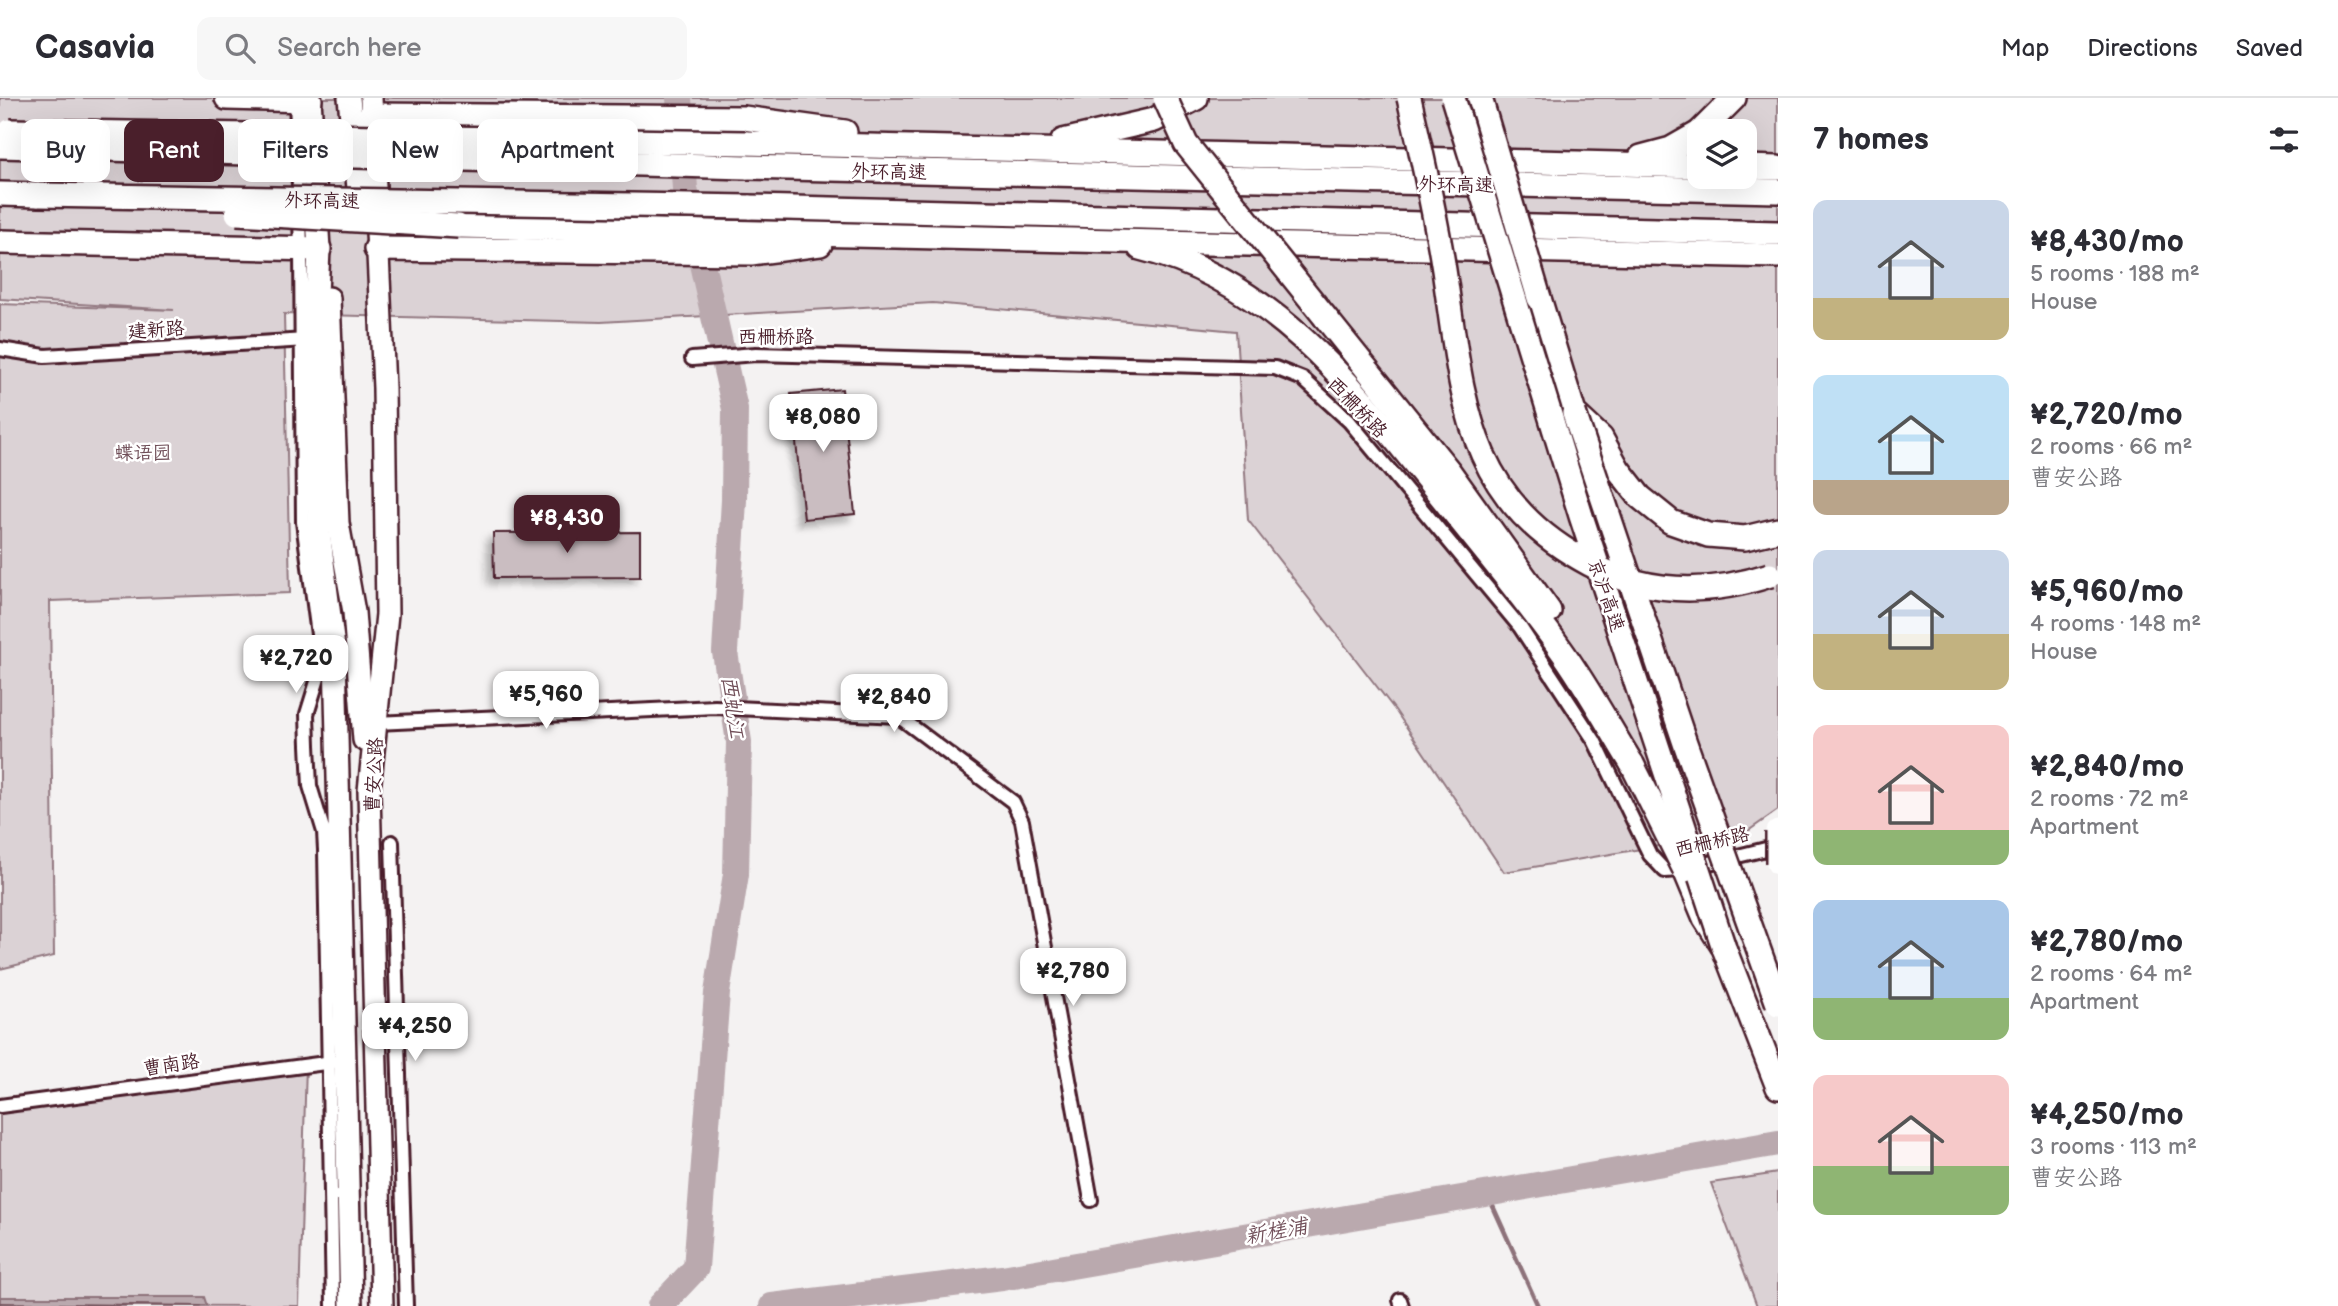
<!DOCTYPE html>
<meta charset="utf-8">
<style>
body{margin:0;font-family:"Balsamiq Sans","LXGW WenKai TC",sans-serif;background:#f7f7f7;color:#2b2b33;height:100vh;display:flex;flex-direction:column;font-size:26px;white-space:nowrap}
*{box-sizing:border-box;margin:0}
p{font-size:23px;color:#7c7c81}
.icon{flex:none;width:38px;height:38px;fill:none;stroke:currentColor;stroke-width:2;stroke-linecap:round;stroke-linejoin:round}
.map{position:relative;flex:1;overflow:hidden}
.sheet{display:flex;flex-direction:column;background:#fff;width:560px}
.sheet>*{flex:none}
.top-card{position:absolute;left:21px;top:21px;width:665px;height:63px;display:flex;gap:14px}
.buttons{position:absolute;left:1687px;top:21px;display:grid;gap:14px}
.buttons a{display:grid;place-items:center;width:70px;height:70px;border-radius:14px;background:#fff;box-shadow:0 7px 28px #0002;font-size:35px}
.price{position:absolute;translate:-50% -60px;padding:0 16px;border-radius:14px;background:#fff;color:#222;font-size:23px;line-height:46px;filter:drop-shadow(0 2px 4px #0008)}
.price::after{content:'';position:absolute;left:50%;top:42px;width:21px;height:16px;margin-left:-10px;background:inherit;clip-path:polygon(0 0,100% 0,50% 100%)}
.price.selected{background:#4a1f2b;color:#fff}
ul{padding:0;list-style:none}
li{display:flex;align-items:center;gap:21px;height:175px;padding:0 35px}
li span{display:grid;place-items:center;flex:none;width:196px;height:140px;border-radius:14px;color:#555}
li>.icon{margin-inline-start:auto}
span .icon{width:84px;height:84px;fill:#fffc;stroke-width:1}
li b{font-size:30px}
h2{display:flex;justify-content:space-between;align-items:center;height:84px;padding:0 35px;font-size:30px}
.pill{padding:0 24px;border-radius:14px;background:#fff;box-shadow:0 7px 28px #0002;font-size:24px;line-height:63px}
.pill.selected{background:#4a1f2b;color:#fff}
header{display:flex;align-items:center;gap:42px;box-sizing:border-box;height:98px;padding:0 35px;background:#fff;border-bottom:2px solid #e1e1e2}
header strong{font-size:33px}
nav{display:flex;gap:38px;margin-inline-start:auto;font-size:24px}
.search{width:490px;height:63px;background:#f7f7f7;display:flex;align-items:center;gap:18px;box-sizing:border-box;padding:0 24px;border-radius:14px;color:#7c7c81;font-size:26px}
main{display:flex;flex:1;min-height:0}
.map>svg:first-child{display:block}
</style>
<header>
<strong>Casavia</strong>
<div class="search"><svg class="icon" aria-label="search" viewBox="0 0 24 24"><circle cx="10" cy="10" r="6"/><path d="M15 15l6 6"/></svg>Search here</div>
<nav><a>Map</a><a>Directions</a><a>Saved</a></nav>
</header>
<main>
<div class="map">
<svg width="1778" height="1208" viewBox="0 0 1778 1208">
<defs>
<filter id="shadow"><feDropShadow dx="-6" dy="6" stdDeviation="3.5" flood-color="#0004"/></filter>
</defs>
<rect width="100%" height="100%" fill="#f4f2f2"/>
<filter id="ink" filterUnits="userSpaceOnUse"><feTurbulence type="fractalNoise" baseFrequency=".0143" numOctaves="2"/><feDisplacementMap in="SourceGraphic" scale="14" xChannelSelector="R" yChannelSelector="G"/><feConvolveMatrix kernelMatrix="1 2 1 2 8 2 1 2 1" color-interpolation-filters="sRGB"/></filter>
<g filter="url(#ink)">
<!-- green -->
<g fill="#dbd2d5" stroke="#927880" stroke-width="2" fill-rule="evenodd">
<path d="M0 0H1778V712L1748 733 1504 774 1395 612 1248 422 1236 233 933 205 601 224 284 216 290 495 50 503 54 858 0 871V206L174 212 0 201ZM1699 33H1745V79H1699Z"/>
<polygon points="306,966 299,1208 0,1207 0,1005"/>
<polygon points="1778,1075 1778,1208 1757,1208 1711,1085"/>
</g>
<!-- water -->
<polygon fill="#baa9ae" stroke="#8d727a" stroke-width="2" points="0,1199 204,1199 207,1208 0,1208"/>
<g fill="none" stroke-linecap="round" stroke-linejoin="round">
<!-- shore -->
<polyline stroke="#77565f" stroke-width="2" points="0,1205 200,1208"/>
<!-- stream -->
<polyline stroke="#8d727a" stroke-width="4.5" points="1487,1095 1538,1208"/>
<!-- river -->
<g stroke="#baa9ae" stroke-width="26">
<polyline points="660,1208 696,1170 717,895 736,776 739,644 725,554 734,402 735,311 685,91 679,0"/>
<polyline points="772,1208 1002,1180 1778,1045"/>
</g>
</g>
<!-- building -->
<g fill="#cabdc1" stroke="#4a1f2b" stroke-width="2" filter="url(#shadow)">
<polygon points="842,291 855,416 804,421 791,296"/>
<polygon points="640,434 640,479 494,480 493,435"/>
</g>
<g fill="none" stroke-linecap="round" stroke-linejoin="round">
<defs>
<g id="minor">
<polyline points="296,0 301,151 303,424 319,544 319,577 307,616 308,647 310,688 324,734 325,752 333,1208"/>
<polyline points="0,251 45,258 306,242"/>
<polyline points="692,261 756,256 1275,270 1303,281 1349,323 1520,529 1594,642 1650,757 1665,773 1681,772 1778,748"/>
<polyline points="376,625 715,609 898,618 1013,704 1022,723 1091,1102"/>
<polyline points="392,744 406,1208"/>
<polyline points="0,1008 333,964"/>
<polyline points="1400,1202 1402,1208"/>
</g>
<g id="trunk">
<polyline points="310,0 319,151 315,242 319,433 335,557 351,1208"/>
<polyline points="349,0 361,120"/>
<polyline points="371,0 384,290 387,516 369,693 382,1208"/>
<polyline points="329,200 338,425 354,514 364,642"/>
</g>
<g id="motorway">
<polyline points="227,0 310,2"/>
<polyline points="370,17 744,20 845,34"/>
<polyline points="1701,33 1734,0"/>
<polyline points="1063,43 1154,22 1196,0"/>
<polyline points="745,45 1699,68"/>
<polyline points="1641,59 1671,51 1699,35"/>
<polyline points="746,69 1778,93"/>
<polyline points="1745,69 1778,70"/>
<polyline points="0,96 39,97"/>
<polyline points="749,109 1778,135"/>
<polyline points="458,128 1778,158"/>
<polyline points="0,144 319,151"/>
<path d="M1140 150C1277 183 1361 299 1444 402 1483 451 1523 498 1559 549 1586 586 1608 627 1632 666"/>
<polyline points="376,151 751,155 820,146"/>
<polyline points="1539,200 1574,315 1601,340 1618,371 1640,399 1671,424 1708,437 1745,440 1778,432"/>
<polyline points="1325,219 1448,372 1549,513"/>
<polyline points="1685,772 1705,820 1724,850 1778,989"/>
</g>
</defs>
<!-- minor casing -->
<use href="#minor" stroke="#4a1f2b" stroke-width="18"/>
<!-- trunk casing -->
<use href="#trunk" stroke="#4a1f2b" stroke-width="26"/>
<!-- motorway casing -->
<use href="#motorway" stroke="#4a1f2b" stroke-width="28"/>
<!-- minor -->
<use href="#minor" stroke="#fff" stroke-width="12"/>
<!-- trunk -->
<use href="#trunk" stroke="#fff" stroke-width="21"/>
<!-- motorway -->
<use href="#motorway" stroke="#fff" stroke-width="23"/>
<defs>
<g id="motorway-bridge">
<polyline points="1165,0 1186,46 1325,219"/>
<path d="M1409 0C1422 57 1435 114 1444 172 1463 297 1463 399 1590 466 1648 497 1709 497 1770 477"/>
<polyline points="1453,0 1581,418 1724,850"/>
<polyline points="1480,0 1539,200"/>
<polyline points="10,33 745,45"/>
<polyline points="0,48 746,69"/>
<polyline points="39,97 749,109"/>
<polyline points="237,115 458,128"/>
<polyline points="1574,315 1685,645 1778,906"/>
<polyline points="1632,666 1685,772"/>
<polyline points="1778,734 1778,765"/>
</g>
</defs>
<!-- motorway-bridge casing -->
<use href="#motorway-bridge" stroke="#4a1f2b" stroke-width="28" stroke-linecap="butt"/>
<!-- motorway-bridge -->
<use href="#motorway-bridge" stroke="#fff" stroke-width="23"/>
</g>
</g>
<g text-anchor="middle" stroke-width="5" stroke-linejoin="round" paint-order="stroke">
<!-- street labels -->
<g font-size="19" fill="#4a1f2b" stroke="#fff">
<text transform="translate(889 73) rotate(1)" y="7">外环高速</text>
<text transform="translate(1456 86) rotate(1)" y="7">外环高速</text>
<text transform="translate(322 102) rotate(1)" y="7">外环高速</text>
<text transform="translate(156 231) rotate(-4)" y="7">建新路</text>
<text x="776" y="245">西栅桥路</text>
<text transform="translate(1358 309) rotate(46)" y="7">西栅桥路</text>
<text transform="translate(1607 497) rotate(71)" y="7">京沪高速</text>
<text transform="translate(373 677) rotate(-87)" y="7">曹安公路</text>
<text transform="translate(1712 743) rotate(-13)" y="7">西栅桥路</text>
<text transform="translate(171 966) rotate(-8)" y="7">曹南路</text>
</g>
<!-- park labels -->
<g font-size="19" fill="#6e4c56" stroke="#fff">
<text x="143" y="361">蝶语园</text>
</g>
<!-- water labels -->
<g font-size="21" font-style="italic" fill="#714f59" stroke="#fff">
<text transform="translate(733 609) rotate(82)" y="7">西虬江</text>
<text transform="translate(1276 1133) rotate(-10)" y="7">新槎浦</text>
</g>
</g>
</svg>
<div class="buttons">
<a><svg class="icon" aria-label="layers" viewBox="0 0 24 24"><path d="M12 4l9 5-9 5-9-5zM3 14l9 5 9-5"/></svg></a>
</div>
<b class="price" style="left:823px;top:356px">¥8,080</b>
<b class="price selected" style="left:567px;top:457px">¥8,430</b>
<b class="price" style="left:296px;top:597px">¥2,720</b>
<b class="price" style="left:546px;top:633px">¥5,960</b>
<b class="price" style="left:894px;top:636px">¥2,840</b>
<b class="price" style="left:1073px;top:910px">¥2,780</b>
<b class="price" style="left:415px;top:965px">¥4,250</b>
<div class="top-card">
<a class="pill">Buy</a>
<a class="pill selected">Rent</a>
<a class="pill">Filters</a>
<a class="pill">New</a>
<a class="pill">Apartment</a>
</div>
</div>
<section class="sheet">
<h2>7 homes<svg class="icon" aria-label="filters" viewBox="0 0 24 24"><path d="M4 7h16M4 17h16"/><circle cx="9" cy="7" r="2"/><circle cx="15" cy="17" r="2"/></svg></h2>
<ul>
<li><span style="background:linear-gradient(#c9d6e8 70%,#c2b280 0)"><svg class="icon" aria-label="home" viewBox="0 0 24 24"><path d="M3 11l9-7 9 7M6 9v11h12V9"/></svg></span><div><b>¥8,430/mo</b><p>5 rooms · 188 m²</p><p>House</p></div></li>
<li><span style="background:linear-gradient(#bfe0f5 75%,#b9a48a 0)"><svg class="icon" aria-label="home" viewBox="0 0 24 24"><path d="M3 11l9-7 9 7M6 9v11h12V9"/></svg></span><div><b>¥2,720/mo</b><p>2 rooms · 66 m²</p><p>曹安公路</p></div></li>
<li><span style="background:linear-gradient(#c9d6e8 60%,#c2b280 0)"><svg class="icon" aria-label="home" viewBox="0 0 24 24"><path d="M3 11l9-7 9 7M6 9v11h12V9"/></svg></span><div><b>¥5,960/mo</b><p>4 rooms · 148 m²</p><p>House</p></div></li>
<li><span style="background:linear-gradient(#f6c9c9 75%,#8fb573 0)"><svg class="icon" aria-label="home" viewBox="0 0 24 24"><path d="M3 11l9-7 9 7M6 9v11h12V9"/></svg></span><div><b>¥2,840/mo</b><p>2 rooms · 72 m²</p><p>Apartment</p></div></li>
<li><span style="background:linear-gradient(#a9c7e8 70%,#8fb573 0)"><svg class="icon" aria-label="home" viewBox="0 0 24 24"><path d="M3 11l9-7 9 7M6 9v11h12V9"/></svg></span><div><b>¥2,780/mo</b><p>2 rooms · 64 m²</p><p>Apartment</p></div></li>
<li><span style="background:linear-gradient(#f6c9c9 65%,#8fb573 0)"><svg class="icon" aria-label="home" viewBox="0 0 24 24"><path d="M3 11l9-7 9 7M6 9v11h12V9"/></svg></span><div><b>¥4,250/mo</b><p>3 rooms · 113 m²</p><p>曹安公路</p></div></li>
</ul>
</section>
</main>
